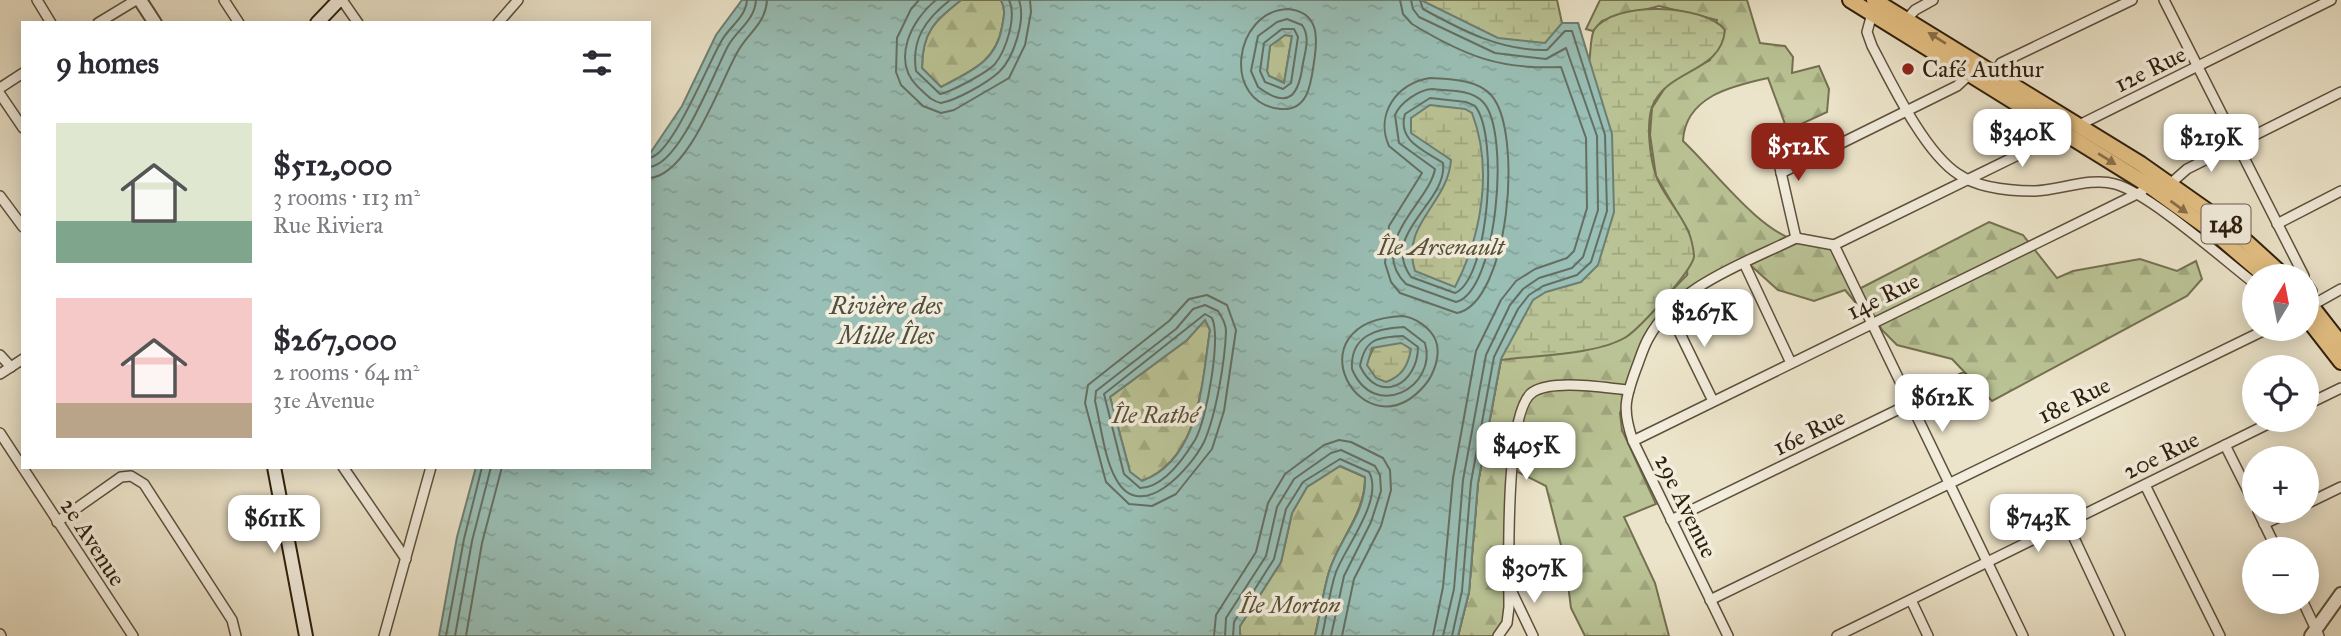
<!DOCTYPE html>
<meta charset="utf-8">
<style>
body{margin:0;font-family:"IM FELL Great Primer",serif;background:#f2f2f3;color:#2b2b33;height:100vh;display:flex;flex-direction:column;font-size:26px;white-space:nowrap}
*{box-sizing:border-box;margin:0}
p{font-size:23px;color:#7c7c81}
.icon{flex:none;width:38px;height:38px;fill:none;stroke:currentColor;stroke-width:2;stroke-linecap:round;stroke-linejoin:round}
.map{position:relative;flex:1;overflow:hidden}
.drawer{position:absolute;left:21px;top:21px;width:630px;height:448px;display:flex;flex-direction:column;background:#fff;border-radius:0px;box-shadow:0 4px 18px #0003}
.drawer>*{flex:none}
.needle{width:46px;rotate:10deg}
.tools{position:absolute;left:2242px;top:264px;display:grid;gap:14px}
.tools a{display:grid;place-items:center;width:77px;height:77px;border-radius:50%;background:#fff;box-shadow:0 4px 18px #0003;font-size:35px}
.price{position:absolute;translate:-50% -60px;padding:0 16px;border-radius:14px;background:#fff;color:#222;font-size:23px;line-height:46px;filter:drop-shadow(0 2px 4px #0008)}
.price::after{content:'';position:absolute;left:50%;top:42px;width:21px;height:16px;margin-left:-10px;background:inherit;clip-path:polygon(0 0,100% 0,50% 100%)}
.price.selected{background:#8f2418;color:#fff}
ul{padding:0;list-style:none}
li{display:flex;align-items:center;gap:21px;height:175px;padding:0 35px}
li span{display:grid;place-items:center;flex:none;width:196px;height:140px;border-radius:0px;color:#555}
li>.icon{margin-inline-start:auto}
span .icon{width:84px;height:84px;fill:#fffc;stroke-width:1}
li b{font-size:30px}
h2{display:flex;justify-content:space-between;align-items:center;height:84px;padding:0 35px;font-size:30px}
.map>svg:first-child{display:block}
</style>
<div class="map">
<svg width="2341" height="636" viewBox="0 0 2341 636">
<defs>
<pattern id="forest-firs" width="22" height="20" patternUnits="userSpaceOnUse" patternTransform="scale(1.75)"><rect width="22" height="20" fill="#bac395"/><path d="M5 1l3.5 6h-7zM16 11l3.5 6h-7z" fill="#a0a77f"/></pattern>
<pattern id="wetland-marsh" width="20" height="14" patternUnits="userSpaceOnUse" patternTransform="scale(1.75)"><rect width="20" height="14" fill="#bac395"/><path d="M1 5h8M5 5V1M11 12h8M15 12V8" fill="none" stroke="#a0a77f"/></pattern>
<pattern id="water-ripples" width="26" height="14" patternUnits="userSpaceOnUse" patternTransform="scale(1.75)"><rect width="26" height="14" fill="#99bfb6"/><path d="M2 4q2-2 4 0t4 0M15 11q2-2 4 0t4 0" fill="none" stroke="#84a49b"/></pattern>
</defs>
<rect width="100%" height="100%" fill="#ece4ca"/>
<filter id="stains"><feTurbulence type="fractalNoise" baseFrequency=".00286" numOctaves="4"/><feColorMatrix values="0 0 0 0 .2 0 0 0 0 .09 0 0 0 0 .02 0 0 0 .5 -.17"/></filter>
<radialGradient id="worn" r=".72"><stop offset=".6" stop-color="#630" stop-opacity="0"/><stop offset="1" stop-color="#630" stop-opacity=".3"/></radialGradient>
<!-- forest -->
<g fill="url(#forest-firs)" stroke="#747151" stroke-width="2">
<path d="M961 0H1001C1006 10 1004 16 1002 27 996 62 970 71 941 87L922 68C922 32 934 22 961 0Z"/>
<path d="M1600 0H1747L1760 43 1785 46 1793 57 1792 73 1819 66 1829 89 1827 112 1797 126 1785 124 1768 78C1731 86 1685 97 1683 141 1715 171 1758 231 1800 242 1810 245 1821 245 1832 247L1871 321 1845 290 1814 301 1778 290 1749 264 1672 297 1647 331 1620 413 1622 430 1656 504 1624 517 1655 583 1669 636H1585L1571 608 1565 561 1546 486 1512 469 1509 607 1498 636H1458L1469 592 1478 483 1501 359 1595 347 1626 337 1687 275 1689 232 1656 176 1650 135 1652 108 1668 83 1710 60 1717 20 1659 6 1602 21 1593 31 1586 29Z"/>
<polygon points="1285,35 1292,36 1284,83 1269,76 1267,71 1270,46"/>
<polygon points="1989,222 2023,235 2057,278 2073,271 2140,259 2177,271 2196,261 2202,279 2187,296 1992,401 1952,359 1897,345 1882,330 1859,289"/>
<path d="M1205 319 1210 330C1202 383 1200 458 1142 481L1130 472 1110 397 1187 340Z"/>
<path d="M1340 466 1365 477C1366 513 1339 539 1329 572 1323 593 1320 615 1315 636H1240V626L1281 562 1292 513 1307 487Z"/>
</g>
<!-- wetland -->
<path fill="url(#wetland-marsh)" stroke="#747151" stroke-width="2" d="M1374 0H1557L1562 23H1578L1589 62C1591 53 1590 38 1594 30 1613 0 1705 4 1725 30 1721 74 1667 68 1652 107 1646 125 1650 158 1656 176 1663 195 1680 212 1688 231 1691 237 1694 250 1694 257 1691 272 1640 328 1626 337 1597 355 1535 355 1501 360L1478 483 1469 592 1458 636H1315C1320 615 1323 593 1329 572 1339 539 1366 513 1365 477L1340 466 1356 387 1403 281 1416 223Z"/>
<!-- water -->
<path fill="url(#water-ripples)" stroke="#6e7f72" stroke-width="2" fill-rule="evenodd" d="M742 0H961C934 22 922 32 922 68L941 87C970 72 996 62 1002 27 1004 16 1006 10 1001 0H1421L1498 38 1545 43 1562 23H1578L1612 134 1614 212 1598 265 1581 282 1546 292 1533 300 1501 359 1478 483 1469 592 1458 636H1315C1320 615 1323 593 1329 572 1339 539 1367 513 1365 477L1340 466 1307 487 1292 513 1281 562 1240 626V636H439L457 537 476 467H649V155L682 106 716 35ZM1285 35 1292 36 1284 83 1269 76 1267 71 1270 46ZM1430 105 1465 109 1472 113C1493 168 1482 235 1455 287L1415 271C1400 224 1448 204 1451 160L1411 133V118ZM1205 320 1210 330C1202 382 1200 460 1142 481L1130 472 1110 397 1187 340ZM1401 343 1411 349C1408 366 1402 376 1386 382L1376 378 1367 365 1372 348Z"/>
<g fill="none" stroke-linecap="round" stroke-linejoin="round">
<!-- shore -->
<g stroke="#646f62" stroke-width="2">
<polyline points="919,0 911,9 897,38 896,72 901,85 923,106 941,113 954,110 1009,78 1025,45 1031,12 1030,0"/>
<path d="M936 0C911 20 891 61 918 87 926 94 931 101 941 103 957 100 987 83 999 72 1014 58 1026 19 1019 0"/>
<path d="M950 0C926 19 911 39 916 71L940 94C951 92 988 72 995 64 1006 50 1017 17 1009 0"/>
<path d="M1400 0 1403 14 1412 24C1465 56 1500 70 1561 67L1586 138 1587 208 1574 251 1567 258 1535 269 1516 281 1501 300 1476 351 1453 478 1443 587 1433 636"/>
<polyline points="1411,0 1413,9 1419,17 1495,53 1546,59 1566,48 1597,136 1598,210 1583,257 1572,268 1539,278 1523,289 1510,305 1486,355 1463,480 1454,589 1443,636"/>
<path d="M1420 0 1423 9C1463 31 1501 51 1547 50L1565 31H1572L1605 135 1607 211 1591 262 1577 275 1543 286 1529 295 1518 309 1494 357 1471 482 1462 591 1452 636"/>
<path d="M1288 9C1319 12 1318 37 1314 62 1311 82 1309 111 1281 109 1221 104 1233 11 1288 9Z"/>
<path d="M1287 19 1302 25C1310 36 1306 49 1303 63 1299 94 1290 111 1258 87L1251 71 1258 36 1277 22Z"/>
<polygon points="1282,29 1294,29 1298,37 1291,83 1283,89 1265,82 1260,71 1264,43"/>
<path d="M1430 78C1449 79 1477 79 1491 95 1524 131 1509 303 1457 313L1400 293 1391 282 1385 263 1389 226 1422 173 1389 146C1375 115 1396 83 1430 78Z"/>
<path d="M1432 89C1448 91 1471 89 1483 102 1511 131 1497 292 1456 302L1406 284C1366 244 1430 201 1435 169L1399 143 1395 115C1400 103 1418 90 1432 89Z"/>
<path d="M1430 98 1466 102 1475 106C1499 135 1489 279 1455 293L1411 277C1379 233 1448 203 1443 163 1424 150 1397 141 1405 114Z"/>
<path d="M649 158C672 156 709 61 722 40 730 26 746 17 747 0"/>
<path d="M649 167C680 165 714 72 728 46 737 30 755 20 756 0"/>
<path d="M649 178C689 176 720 82 738 51 748 33 766 23 767 0"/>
<polygon points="1207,295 1227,305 1236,330 1224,411 1212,449 1176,494 1152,506 1129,504 1106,482 1085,403 1088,385 1169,321 1189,299"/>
<path d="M1205 305 1218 311C1222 317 1226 324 1226 331 1225 361 1216 415 1204 442 1191 468 1141 525 1116 479 1104 458 1101 425 1095 401L1096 391 1176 329 1193 309Z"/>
<path d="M1205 314 1212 318C1221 338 1207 419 1195 440 1184 458 1163 488 1140 488L1124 474 1104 394Z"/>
<path d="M1403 316C1416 318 1431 328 1436 341 1441 355 1434 374 1425 385 1363 458 1286 321 1403 316Z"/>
<path d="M1404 327 1425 343C1438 387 1374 422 1352 369 1350 336 1376 328 1404 327Z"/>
<path d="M1403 336 1418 347C1418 384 1379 406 1360 366 1365 339 1377 337 1403 336Z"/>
<polyline points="446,636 464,539 482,467"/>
<polyline points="455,636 472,541 491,467"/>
<polyline points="466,636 482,543 502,467"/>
<polyline points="1214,636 1216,615 1256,552 1268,503 1285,474 1324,445 1339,440 1351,442 1383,458 1390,470 1391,490 1381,526 1354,579 1342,636"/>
<polyline points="1225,636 1226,618 1266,556 1277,507 1294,479 1331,453 1341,450 1375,466 1380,475 1381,491 1371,522 1344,576 1331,636"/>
<path d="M1233 636 1234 622 1274 559 1286 509 1303 482 1340 459 1369 472C1384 499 1346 546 1336 572 1329 592 1327 615 1322 636"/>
</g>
<defs>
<g id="minor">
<polyline points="37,0 51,23"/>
<polyline points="224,0 239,23"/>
<polyline points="342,0 358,23"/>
<polyline points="2164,0 2304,276"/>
<path d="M1873 10 1867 32 1872 46C1891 82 1924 152 1958 174 1978 188 2012 191 2035 191 2060 190 2091 177 2115 184 2149 193 2223 259 2254 283"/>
<polyline points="1907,19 1915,10 1933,0"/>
<polyline points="98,23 136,0"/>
<polyline points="498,23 518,0"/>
<polyline points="1994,73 2001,63 2132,0"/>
<polyline points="0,88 23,73"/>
<polyline points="0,94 23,128"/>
<polyline points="2077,126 2331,0"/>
<polyline points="1772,133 1796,238"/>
<polyline points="1781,173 1957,86 1971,73"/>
<polyline points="2170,184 2187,169 2341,92"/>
<polyline points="0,196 23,227"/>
<polyline points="2277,224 2341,191"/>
<polyline points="1796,238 1834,245"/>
<polyline points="1834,245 2065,132"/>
<polyline points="1834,245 2023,636"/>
<polyline points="1744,263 1791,363"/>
<polyline points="2306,282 2312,291 2312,305"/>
<polyline points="2309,307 2341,289"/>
<polyline points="1669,311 1713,401"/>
<polyline points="0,355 11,367"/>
<polyline points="0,374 23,359"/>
<polyline points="2306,405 2341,388"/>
<polyline points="0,433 133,636"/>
<polyline points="1633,441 2141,192 2148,185"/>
<polyline points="2225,445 2254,503"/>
<polyline points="343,467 406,559"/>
<polyline points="2145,485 2220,636"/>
<polyline points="2306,504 2341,487"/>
<polyline points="2258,511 2277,550"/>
<polyline points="1671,520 1963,378"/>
<polyline points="57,522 121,477 131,476 144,484 232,620 236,636"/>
<polyline points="2067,523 2120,636"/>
<polyline points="2264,524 2292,511"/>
<polyline points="1511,590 1533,636"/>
<polyline points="1710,600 2267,329"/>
<polyline points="1911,600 1928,636"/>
<polyline points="2303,602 2319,636"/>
<polyline points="0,634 1,636"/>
<polyline points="384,636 431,467"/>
<path d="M1498 636 1507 623 1509 607C1509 571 1504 409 1533 392 1554 379 1604 388 1629 390"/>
<path d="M1728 636 1633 441C1622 410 1625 399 1636 369 1640 359 1643 348 1648 339 1676 286 1745 263 1796 238"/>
<polyline points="1837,636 2276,420"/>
</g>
<g id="tertiary">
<polyline points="140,0 155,23"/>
<polyline points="2311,636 2341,594"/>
</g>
<g id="secondary">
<polyline points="317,23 339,0"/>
<polyline points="274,467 306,636"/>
</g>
<g id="primary">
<polyline points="1850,0 2148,185 2216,234 2265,276"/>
<polyline points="1874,0 2141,164 2229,226 2284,276"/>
<polyline points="2306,299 2341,344"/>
<polyline points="2306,317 2341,362"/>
</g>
</defs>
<!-- minor casing -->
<use href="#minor" stroke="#5e503c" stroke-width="12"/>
<!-- tertiary casing -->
<use href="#tertiary" stroke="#5e503c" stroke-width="16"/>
<!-- secondary casing -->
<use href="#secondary" stroke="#2e1f0d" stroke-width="16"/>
<!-- primary casing -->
<use href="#primary" stroke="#2e1f0d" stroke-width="18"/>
<!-- minor -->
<use href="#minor" stroke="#f3eddd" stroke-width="9"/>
<!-- tertiary -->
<use href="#tertiary" stroke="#f3eddd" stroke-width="12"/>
<!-- secondary -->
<use href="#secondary" stroke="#f3eddd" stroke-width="12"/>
<!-- primary -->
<use href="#primary" stroke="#e6c285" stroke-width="14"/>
</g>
<!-- one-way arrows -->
<defs><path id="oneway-solid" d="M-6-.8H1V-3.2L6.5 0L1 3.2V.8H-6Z" transform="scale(1.75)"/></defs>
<g fill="#8a7049">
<use href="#oneway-solid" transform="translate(1937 38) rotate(-148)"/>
<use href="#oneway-solid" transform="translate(2107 159) rotate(32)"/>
<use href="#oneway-solid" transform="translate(2179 207) rotate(36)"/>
</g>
<!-- markers -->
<circle fill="#8f2418" stroke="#f3eddd" stroke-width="2.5" cx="1908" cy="69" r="7"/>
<g text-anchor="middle" stroke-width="7" stroke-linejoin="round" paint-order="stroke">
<!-- shield labels -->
<rect fill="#f3eddd" stroke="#695d4b" stroke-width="2" x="2201.5" y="204.5" width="49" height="39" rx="5"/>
<g font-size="23" font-weight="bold" fill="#2e1f0d">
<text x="2226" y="232">148</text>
</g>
<!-- poi labels -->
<g font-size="24" fill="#2e1f0d" stroke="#f3eddd" text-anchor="start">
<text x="1922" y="77">Café Authur</text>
</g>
<!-- street labels -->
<g font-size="24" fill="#2e1f0d" stroke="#f3eddd">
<text transform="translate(2150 69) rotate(-26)" y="8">12e Rue</text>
<text transform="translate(1883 296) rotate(-26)" y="8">14e Rue</text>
<text transform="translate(2074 400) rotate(-26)" y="8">18e Rue</text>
<text transform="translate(1809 432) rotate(-26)" y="8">16e Rue</text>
<text transform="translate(2161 455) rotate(-26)" y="8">20e Rue</text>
<text transform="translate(1686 506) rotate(64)" y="8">29e Avenue</text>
<text transform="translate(93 542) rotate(57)" y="8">2e Avenue</text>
</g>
<!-- park labels -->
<g font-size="24" font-style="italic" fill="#585036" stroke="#f3eddd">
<text x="1441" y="255">Île Arsenault</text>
<text x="1155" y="423">Île Rathé</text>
<text x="1290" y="613">Île Morton</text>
</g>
<!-- water labels -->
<g font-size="26" font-style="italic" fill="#4e4f40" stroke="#f3eddd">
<text x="886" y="314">Rivière des<tspan x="886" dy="30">Mille Îles</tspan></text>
</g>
</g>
<rect width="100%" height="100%" filter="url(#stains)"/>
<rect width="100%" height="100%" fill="url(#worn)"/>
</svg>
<div class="tools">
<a><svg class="needle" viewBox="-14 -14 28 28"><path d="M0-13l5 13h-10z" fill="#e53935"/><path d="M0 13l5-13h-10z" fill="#7c7c81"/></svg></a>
<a><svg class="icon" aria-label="locate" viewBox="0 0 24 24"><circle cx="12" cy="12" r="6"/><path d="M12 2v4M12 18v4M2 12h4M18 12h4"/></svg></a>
<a>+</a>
<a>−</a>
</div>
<b class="price" style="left:2022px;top:169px">$340K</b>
<b class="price" style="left:2211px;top:174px">$219K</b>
<b class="price selected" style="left:1798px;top:183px">$512K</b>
<b class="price" style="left:1704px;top:349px">$267K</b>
<b class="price" style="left:1942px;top:434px">$612K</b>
<b class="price" style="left:1526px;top:482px">$405K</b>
<b class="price" style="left:2038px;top:554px">$743K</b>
<b class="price" style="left:274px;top:555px">$611K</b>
<b class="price" style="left:1534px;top:605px">$307K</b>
<section class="drawer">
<h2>9 homes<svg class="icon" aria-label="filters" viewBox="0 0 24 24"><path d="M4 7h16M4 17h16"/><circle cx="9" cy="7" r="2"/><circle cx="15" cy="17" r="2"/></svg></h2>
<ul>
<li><span style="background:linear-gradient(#dfe7d0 70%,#7fa58c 0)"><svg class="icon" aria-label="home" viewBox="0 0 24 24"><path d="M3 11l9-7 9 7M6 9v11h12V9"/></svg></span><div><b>$512,000</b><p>3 rooms · 113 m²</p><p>Rue Riviera</p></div></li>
<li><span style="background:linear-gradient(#f6c9c9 75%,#b9a48a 0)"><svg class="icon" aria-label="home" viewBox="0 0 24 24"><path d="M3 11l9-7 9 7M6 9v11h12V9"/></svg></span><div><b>$267,000</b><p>2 rooms · 64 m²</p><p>31e Avenue</p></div></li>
</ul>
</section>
</div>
